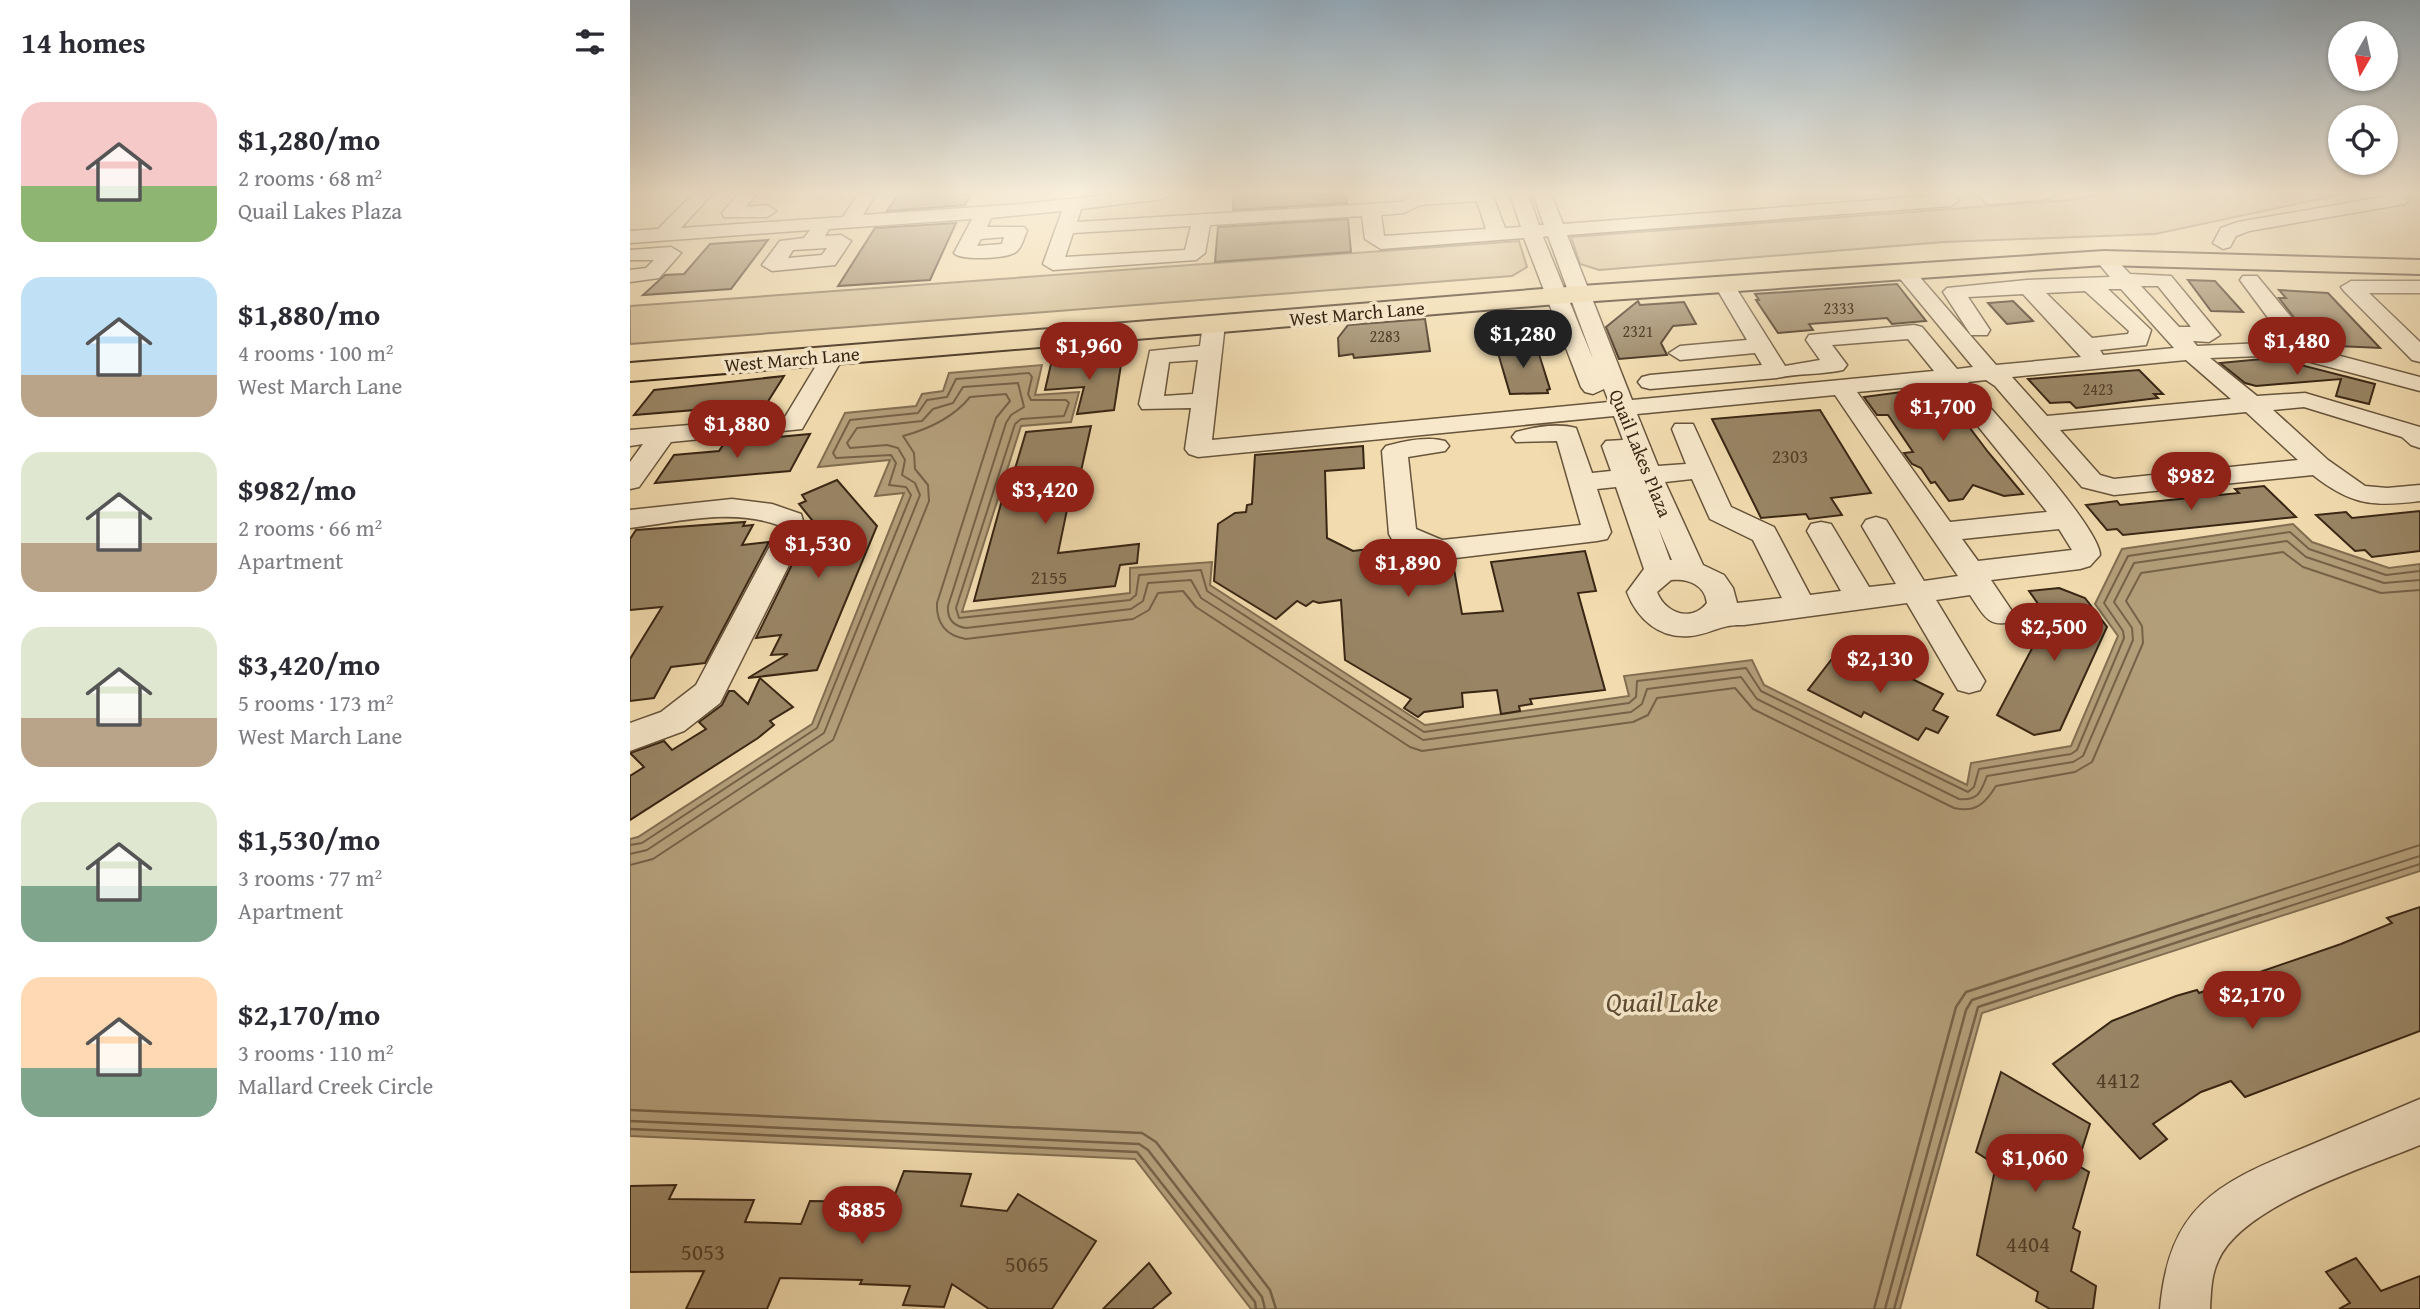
<!DOCTYPE html>
<meta charset="utf-8">
<style>
body{margin:0;font-family:"Gentium Book Plus",serif;background:#f2f2f3;color:#2b2b33;height:100vh;display:flex;flex-direction:column;font-size:26px;white-space:nowrap}
*{box-sizing:border-box;margin:0}
p{font-size:23px;color:#7c7c81}
.icon{flex:none;width:38px;height:38px;fill:none;stroke:currentColor;stroke-width:2;stroke-linecap:round;stroke-linejoin:round}
.map{position:relative;flex:1;overflow:hidden}
.details{display:flex;flex-direction:column;background:#fff;width:630px}
.details>*{flex:none}
.needle{width:46px;rotate:189deg}
.buttons{position:absolute;left:1698px;top:21px;display:grid;gap:14px}
.buttons a{display:grid;place-items:center;width:70px;height:70px;border-radius:50%;background:#fff;box-shadow:0 2px 5px #0004;font-size:35px}
.price{position:absolute;translate:-50% -60px;padding:0 16px;border-radius:24px;background:#8f2418;color:#fff;font-size:23px;line-height:46px;filter:drop-shadow(0 2px 4px #0008)}
.price::after{content:'';position:absolute;left:50%;top:42px;width:21px;height:16px;margin-left:-10px;background:inherit;clip-path:polygon(0 0,100% 0,50% 100%)}
.price.selected{background:#222;color:#fff}
ul{padding:0;list-style:none}
li{display:flex;align-items:center;gap:21px;height:175px;padding:0 21px}
li span{display:grid;place-items:center;flex:none;width:196px;height:140px;border-radius:21px;color:#555}
li>.icon{margin-inline-start:auto}
span .icon{width:84px;height:84px;fill:#fffc;stroke-width:1}
li b{font-size:30px}
h2{display:flex;justify-content:space-between;align-items:center;height:84px;padding:0 21px;font-size:30px}
main{display:flex;flex:1;min-height:0}
.map>svg:first-child{display:block}
</style>
<main>
<section class="details">
<h2>14 homes<svg class="icon" aria-label="filters" viewBox="0 0 24 24"><path d="M4 7h16M4 17h16"/><circle cx="9" cy="7" r="2"/><circle cx="15" cy="17" r="2"/></svg></h2>
<ul>
<li><span style="background:linear-gradient(#f6c9c9 60%,#8fb573 0)"><svg class="icon" aria-label="home" viewBox="0 0 24 24"><path d="M3 11l9-7 9 7M6 9v11h12V9"/></svg></span><div><b>$1,280/mo</b><p>2 rooms · 68 m²</p><p>Quail Lakes Plaza</p></div></li>
<li><span style="background:linear-gradient(#bfe0f5 70%,#b9a48a 0)"><svg class="icon" aria-label="home" viewBox="0 0 24 24"><path d="M3 11l9-7 9 7M6 9v11h12V9"/></svg></span><div><b>$1,880/mo</b><p>4 rooms · 100 m²</p><p>West March Lane</p></div></li>
<li><span style="background:linear-gradient(#dfe7d0 65%,#b9a48a 0)"><svg class="icon" aria-label="home" viewBox="0 0 24 24"><path d="M3 11l9-7 9 7M6 9v11h12V9"/></svg></span><div><b>$982/mo</b><p>2 rooms · 66 m²</p><p>Apartment</p></div></li>
<li><span style="background:linear-gradient(#dfe7d0 65%,#b9a48a 0)"><svg class="icon" aria-label="home" viewBox="0 0 24 24"><path d="M3 11l9-7 9 7M6 9v11h12V9"/></svg></span><div><b>$3,420/mo</b><p>5 rooms · 173 m²</p><p>West March Lane</p></div></li>
<li><span style="background:linear-gradient(#dfe7d0 60%,#7fa58c 0)"><svg class="icon" aria-label="home" viewBox="0 0 24 24"><path d="M3 11l9-7 9 7M6 9v11h12V9"/></svg></span><div><b>$1,530/mo</b><p>3 rooms · 77 m²</p><p>Apartment</p></div></li>
<li><span style="background:linear-gradient(#ffd9b3 65%,#7fa58c 0)"><svg class="icon" aria-label="home" viewBox="0 0 24 24"><path d="M3 11l9-7 9 7M6 9v11h12V9"/></svg></span><div><b>$2,170/mo</b><p>3 rooms · 110 m²</p><p>Mallard Creek Circle</p></div></li>
</ul>
</section>
<div class="map">
<svg width="1790" height="1309" viewBox="0 0 1790 1309">
<rect width="100%" height="100%" fill="#f2dcaf"/>
<filter id="stains"><feTurbulence type="fractalNoise" baseFrequency=".00286" numOctaves="4"/><feColorMatrix values="0 0 0 0 .2 0 0 0 0 .09 0 0 0 0 .02 0 0 0 .5 -.17"/></filter>
<radialGradient id="worn" r=".72"><stop offset=".6" stop-color="#630" stop-opacity="0"/><stop offset="1" stop-color="#630" stop-opacity=".3"/></radialGradient>
<!-- green -->
<g fill="#d3bd95" stroke="#867254" stroke-width="2">
<polygon points="1474,194 1714,194 1525,234 1314,242 969,270 950,264 941,237 1441,200"/>
<polygon points="889,241 897,267 882,276 0,344 0,306"/>
</g>
<!-- water -->
<polygon fill="#b39e7a" stroke="#826e51" stroke-width="2" points="412,365 405,395 449,392 441,422 391,426 332,612 500,593 500,568 582,562 580,585 795,725 999,696 994,676 1122,660 1134,685 1337,785 1341,763 1441,746 1488,636 1465,604 1492,549 1663,524 1682,542 1759,568 1790,564 1790,871 1352,1013 1270,1309 621,1309 505,1159 0,1136 0,839 8,837 182,724 274,493 245,496 260,460 188,467 215,413 286,406 292,394 313,391 319,373"/>
<g fill="none" stroke-linecap="round" stroke-linejoin="round">
<!-- shore-far1 -->
<g stroke="#766247" stroke-width="2">
<polyline points="0,845 12,843 187,728 281,495 276,487 259,485 266,463 261,455 206,458 203,453 220,420 288,413 297,400 317,397 326,379 399,373 402,377 398,394 401,400 436,400 439,403 434,416 391,419 385,424 326,608 329,618 500,600 506,595 509,575 571,570 577,591 794,732 999,703 1006,697 1007,681 1116,668 1131,691 1338,792 1344,787 1349,769 1441,754 1447,750 1494,638 1493,631 1474,603 1498,556 1660,532 1679,549 1756,575 1790,571"/>
<path d="M0 854 17 850 194 733 290 495 285 483 272 475 275 460 268 448 257 445 220 448 217 443 227 428 292 421 303 409 323 403 333 387 388 383 394 407 381 415 376 423 318 606C317 619 323 626 336 628L501 609 513 601 518 583 561 580 571 598 793 740 1001 712 1012 704 1017 689 1111 677 1127 699 1329 799C1348 801 1351 792 1357 776L1443 762 1453 756 1503 640 1502 628 1484 602 1504 563 1657 541 1676 557 1754 583 1790 580"/>
<path d="M0 865 23 859 203 740 299 501 298 485 285 469 284 453 273 436C299 429 323 418 340 397L376 394 380 401 366 418 307 603C306 623 316 636 336 639L503 619 519 610 528 593 553 591 566 607 780 747 792 751 1003 722 1018 715 1027 698 1105 688 1123 709 1324 808C1345 813 1355 804 1366 786L1445 772 1462 762 1513 643 1512 626 1496 601 1511 573 1653 552 1673 567 1751 593 1790 590"/>
<polyline points="1567,917 1790,845"/>
<polyline points="1600,917 1790,856"/>
<polyline points="1626,917 1790,864"/>
</g>
<!-- shore -->
<g stroke="#766247" stroke-width="2.5">
<polyline points="0,1110 512,1133 526,1142 640,1290 646,1309"/>
<polyline points="0,1121 509,1144 518,1150 632,1297 635,1309"/>
<polyline points="0,1129 507,1152 625,1302 626,1309"/>
<polyline points="1244,1309 1326,1007 1336,992 1573,915"/>
<polyline points="1255,1309 1336,1010 1342,1000 1606,915"/>
<polyline points="1264,1309 1348,1007 1631,915"/>
</g>
</g>
<!-- building -->
<g fill="#998565" stroke="#392614" stroke-width="2">
<polygon points="268,194 341,194 335,205 257,211"/>
<polygon points="604,194 716,194 717,203 603,210"/>
<polygon points="718,219 721,252 585,262 588,227"/>
<polygon points="326,223 300,280 208,286 245,228"/>
<polygon points="138,240 101,289 13,295 35,275 54,274 80,244"/>
<polygon points="1558,280 1585,281 1613,312 1581,311"/>
<polygon points="1267,284 1296,321 1262,324 1257,318 1179,324 1183,330 1148,333 1126,300 1129,300 1125,294"/>
<polygon points="1649,290 1698,293 1750,348 1685,345 1649,298 1656,298"/>
<polygon points="1008,301 1010,305 1054,302 1066,324 1043,326 1031,343 1037,355 989,359 976,327"/>
<polygon points="1383,301 1403,321 1377,324 1358,303"/>
<polygon points="795,319 800,351 724,358 723,354 709,356 708,338 718,325"/>
<polygon points="901,345 904,352 908,351 920,389 917,390 918,393 880,394 868,353 872,352 870,347"/>
<polygon points="492,358 484,410 447,414 454,387 415,390 421,364"/>
<polygon points="1643,358 1745,384 1739,404 1706,396 1711,379 1626,386 1615,383 1590,363"/>
<polygon points="1509,370 1533,394 1524,394 1528,398 1446,408 1440,402 1420,403 1398,379"/>
<polygon points="154,376 137,403 123,404 114,418 95,419 102,407 4,415 24,390"/>
<polygon points="1309,387 1358,452 1393,494 1374,496 1343,485 1333,499 1319,501 1305,482 1301,483 1291,468 1282,464 1274,453 1283,452 1258,415 1247,415 1234,397"/>
<polygon points="1190,410 1241,493 1201,498 1212,515 1179,519 1176,514 1131,518 1082,419"/>
<polygon points="461,426 449,480 443,481 428,553 509,544 507,563 490,565 485,586 344,601 372,500 376,499 396,432"/>
<polygon points="180,434 160,471 25,483 44,455 89,451 95,442"/>
<polygon points="733,446 734,468 695,471 697,538 723,551 747,548 752,574 824,569 832,614 873,611 861,562 955,551 966,591 948,593 975,690 900,699 902,704 889,706 890,711 871,714 867,690 832,693 833,707 794,712 788,717 774,708 781,699 715,660 711,600 689,603 683,601 676,606 667,601 646,619 584,581 588,524 605,513 616,512 617,505 622,504 625,455"/>
<polygon points="207,480 247,526 187,670 118,678 158,654 141,655 151,635 126,638 178,532 177,526 182,520 169,504 176,501 172,495"/>
<polygon points="1634,486 1666,517 1493,535 1487,529 1477,530 1456,505 1487,501 1490,505 1609,493 1605,489"/>
<polygon points="1790,511 1790,551 1742,557 1735,550 1725,551 1686,515 1716,512 1722,518"/>
<polygon points="115,522 113,526 123,525 112,545 139,542 75,663 41,667 24,698 0,701 0,659 32,607 0,610 0,539 6,530"/>
<polygon points="1429,588 1455,598 1477,627 1430,730 1404,735 1367,715 1418,618 1399,591"/>
<polygon points="1208,651 1230,662 1235,656 1313,694 1303,710 1318,717 1308,733 1296,728 1288,740 1234,712 1231,717 1178,690"/>
<polygon points="130,678 163,707 140,721 144,725 128,738 0,820 0,776 14,767 0,753 34,741 42,750 76,729 69,722 92,705 99,691 104,691 118,704"/>
<polygon points="1790,907 1790,1031 1615,1097 1601,1081 1571,1092 1523,1124 1537,1139 1510,1159 1423,1064 1482,1021 1546,996 1567,990 1569,993 1711,944 1762,923 1757,918"/>
<polygon points="1371,1072 1460,1124 1447,1165 1459,1172 1443,1228 1450,1232 1441,1271 1466,1286 1463,1309 1420,1309 1406,1301 1408,1292 1347,1255 1366,1165 1346,1152"/>
<polygon points="274,1171 341,1174 331,1206 377,1211 388,1194 466,1241 422,1309 359,1309 322,1284 314,1307 273,1305 280,1286 230,1284 232,1280 150,1278 137,1309 56,1309 74,1271 0,1272 0,1186 46,1185 39,1199 124,1200 115,1222 171,1224 180,1201 262,1202"/>
<polygon points="1726,1258 1751,1291 1790,1276 1790,1309 1709,1309 1720,1303 1696,1272"/>
<polygon points="519,1263 541,1293 522,1309 473,1309"/>
</g>
<g fill="none" stroke-linecap="round" stroke-linejoin="round">
<defs>
<g id="minor">
<path d="M63 194H82L51 228 213 217 228 194H246L233 215 392 204 487 194H542L533 199 451 209 447 222 741 204 770 202 786 194H862L875 228 891 227 880 194H898L909 225H914L903 194H921L933 224 1325 194 1330 200 1321 206 937 235 1002 400 1304 371 1278 339 1202 345 1217 365 1213 370C1191 375 1167 373 1147 378L1020 389 1012 387 1008 382 1012 377 1020 375 1132 365 1125 353 1050 360 1039 353 1050 346 1117 340 1084 284 1094 278 1101 280 1155 366 1190 360 1176 340 1179 335 1284 325 1292 327 1327 369 1343 367 1267 275 1264 271 1267 267H1281L1366 365 1451 357 1393 294 1338 297 1360 330 1357 335H1341L1313 292 1317 288 1397 280 1480 277 1464 258 1474 252 1481 254 1500 274 1541 276 1590 335 1579 342 1563 341 1567 346 1656 342 1610 280 1613 276H1627L1675 334 1680 348 1790 377V391L1654 355 1580 358 1627 396 1675 393 1790 427V448L1781 445 1772 437 1674 407 1643 410 1698 460 1735 486 1757 488 1790 485V501C1743 507 1721 505 1683 475L1484 495 1452 487 1365 386 1356 380 1338 382C1361 410 1470 527 1470 555L1460 566 1450 569 1361 580 1384 614 1380 622C1357 628 1352 612 1340 595L1306 600 1355 681 1350 690 1339 693 1328 690 1277 603 1114 625C1089 624 1082 634 1060 636 1030 639 1007 619 997 592L1014 569 986 487 967 489 981 532 977 539 967 541 809 560 763 541 759 534 752 451 756 446C774 441 797 436 815 441L819 446 815 451 778 457 786 529 812 540 951 525 927 441 886 442 882 437 886 432C904 427 928 423 946 428L962 473 981 471 972 446 976 441 993 440 984 416 568 457 559 454 555 449 561 408 512 409 509 404 520 351 570 346 573 324 584 317 595 324 582 440 979 402 974 389 963 394 955 392 951 387 894 238 751 249 735 239 732 216 580 225 575 253 566 260 423 270 413 264 432 211 361 218 357 227H394L397 231C394 237 392 247 387 251 380 259 330 261 324 253L342 219 199 229 195 236 211 235 221 241 205 265 142 271 132 265 150 241 174 238 180 230 0 243V231L28 229ZM847 201 856 229 754 236 751 215 774 213 790 205ZM561 226 555 250 435 257 443 233ZM918 236 963 359 913 237ZM374 237 372 244 347 246 351 239ZM197 248 192 255 158 258 163 250ZM1511 286H1528L1561 327H1549ZM1478 289H1491L1544 348 1473 355 1470 350 1516 345 1521 330ZM1455 291 1499 331 1498 334 1462 338 1416 293ZM568 360 563 394 534 396 539 362ZM1556 360 1601 399 1417 416 1382 377ZM1314 384 1414 508 1417 512 1320 522 1227 392ZM1205 395 1328 576 1294 581 1256 520 1246 517 1236 520 1232 526 1266 584 1239 587 1201 524 1191 522 1181 524 1177 531 1211 591 1180 595 1144 527 1101 507 1063 424H1045L1042 429 1056 464 1028 466 1007 414ZM1616 412 1668 460 1484 479 1470 475 1430 430ZM1062 479 1080 519 1123 540 1152 598 1107 603 1103 588 1094 575 1073 565 1035 482ZM1028 527 1042 560H1040ZM1429 529 1442 550 1348 561 1332 539ZM1041 580C1058 578 1075 585 1077 603 1061 623 1035 613 1027 592Z"/>
<polygon points="108,194 126,194 116,207 137,205 146,211 137,217 94,217 92,213"/>
<polygon points="1348,194 1426,194 1417,199 1362,204 1356,203"/>
<polygon points="1769,194 1778,200 1775,204 1619,231 1606,236 1600,247 1593,249 1583,243 1591,228 1608,222"/>
<polygon points="41,247 51,253 29,278 0,282 0,270 16,268 24,260 0,260 0,250"/>
<polygon points="1721,281 1790,281 1790,293 1739,293 1790,342 1790,362 1782,360 1714,291 1711,287"/>
<polygon points="203,349 214,356 172,429 41,442 9,487 0,489 0,462 13,444 0,446 0,430 155,417 195,351"/>
<path d="M102 499 142 504 171 514 176 531 90 703 54 731 0 751V723L31 712 66 685 148 531V525C101 508 48 522 0 528V510Z"/>
<path d="M1790 1099V1145C1735 1168 1612 1205 1588 1261 1581 1276 1581 1293 1580 1309H1530C1539 1208 1585 1184 1671 1149 1711 1132 1750 1116 1790 1099Z"/>
</g>
<polygon id="major" points="1474,251 1790,260 1790,274 1474,265 951,302 0,381 0,363 951,286"/>
</defs>
<!-- minor casing -->
<use href="#minor" stroke="#67543b" stroke-width="3"/>
<!-- major casing -->
<use href="#major" stroke="#392614" stroke-width="4"/>
<!-- minor -->
<use href="#minor" fill="#f7e8cb" fill-rule="evenodd"/>
<!-- major -->
<use href="#major" fill="#f2dcaf" fill-rule="evenodd"/>
</g>
<!-- sky -->
<linearGradient id="sky" x2="0" y2="1"><stop stop-color="#93abbc"/><stop offset="0.51" stop-color="#f9efdb"/><stop offset="1" stop-color="#f9efdb" stop-opacity="0"/></linearGradient>
<rect width="1790" height="377" fill="url(#sky)"/>
<g text-anchor="middle" stroke-width="7" stroke-linejoin="round" paint-order="stroke">
<!-- far-number labels -->
<g font-size="16" fill="#513e28">
<text x="1209" y="314">2333</text>
<text x="1008" y="337">2321</text>
<text x="755" y="342">2283</text>
<text x="1468" y="395">2423</text>
</g>
<!-- far-street labels -->
<g font-size="19" fill="#392614" stroke="#f7e8cb">
<text transform="translate(727 313) rotate(-5)" y="7">West March Lane</text>
<text transform="translate(162 359) rotate(-5)" y="7">West March Lane</text>
<text transform="translate(1011 453) rotate(68)" y="7">Quail Lakes Plaza</text>
</g>
<!-- number labels -->
<g font-size="19" fill="#513e28">
<text x="1160" y="463">2303</text>
<text x="419" y="584">2155</text>
</g>
<!-- near-number labels -->
<g font-size="23" fill="#513e28">
<text x="1488" y="1088">4412</text>
<text x="1398" y="1252">4404</text>
<text x="73" y="1260">5053</text>
<text x="397" y="1272">5065</text>
</g>
<!-- near-water labels -->
<g font-size="28" font-style="italic" fill="#5e4a33" stroke="#f7e8cb">
<text x="1032" y="1012">Quail Lake</text>
</g>
</g>
<rect width="100%" height="100%" filter="url(#stains)"/>
<rect width="100%" height="100%" fill="url(#worn)"/>
</svg>
<div class="buttons">
<a><svg class="needle" viewBox="-14 -14 28 28"><path d="M0-13l5 13h-10z" fill="#e53935"/><path d="M0 13l5-13h-10z" fill="#7c7c81"/></svg></a>
<a><svg class="icon" aria-label="locate" viewBox="0 0 24 24"><circle cx="12" cy="12" r="6"/><path d="M12 2v4M12 18v4M2 12h4M18 12h4"/></svg></a>
</div>
<b class="price selected" style="left:893px;top:370px">$1,280</b>
<b class="price" style="left:1667px;top:377px">$1,480</b>
<b class="price" style="left:459px;top:382px">$1,960</b>
<b class="price" style="left:1313px;top:443px">$1,700</b>
<b class="price" style="left:107px;top:460px">$1,880</b>
<b class="price" style="left:1561px;top:512px">$982</b>
<b class="price" style="left:415px;top:526px">$3,420</b>
<b class="price" style="left:188px;top:580px">$1,530</b>
<b class="price" style="left:778px;top:599px">$1,890</b>
<b class="price" style="left:1424px;top:663px">$2,500</b>
<b class="price" style="left:1250px;top:695px">$2,130</b>
<b class="price" style="left:1622px;top:1031px">$2,170</b>
<b class="price" style="left:1405px;top:1194px">$1,060</b>
<b class="price" style="left:232px;top:1246px">$885</b>
</div>
</main>
